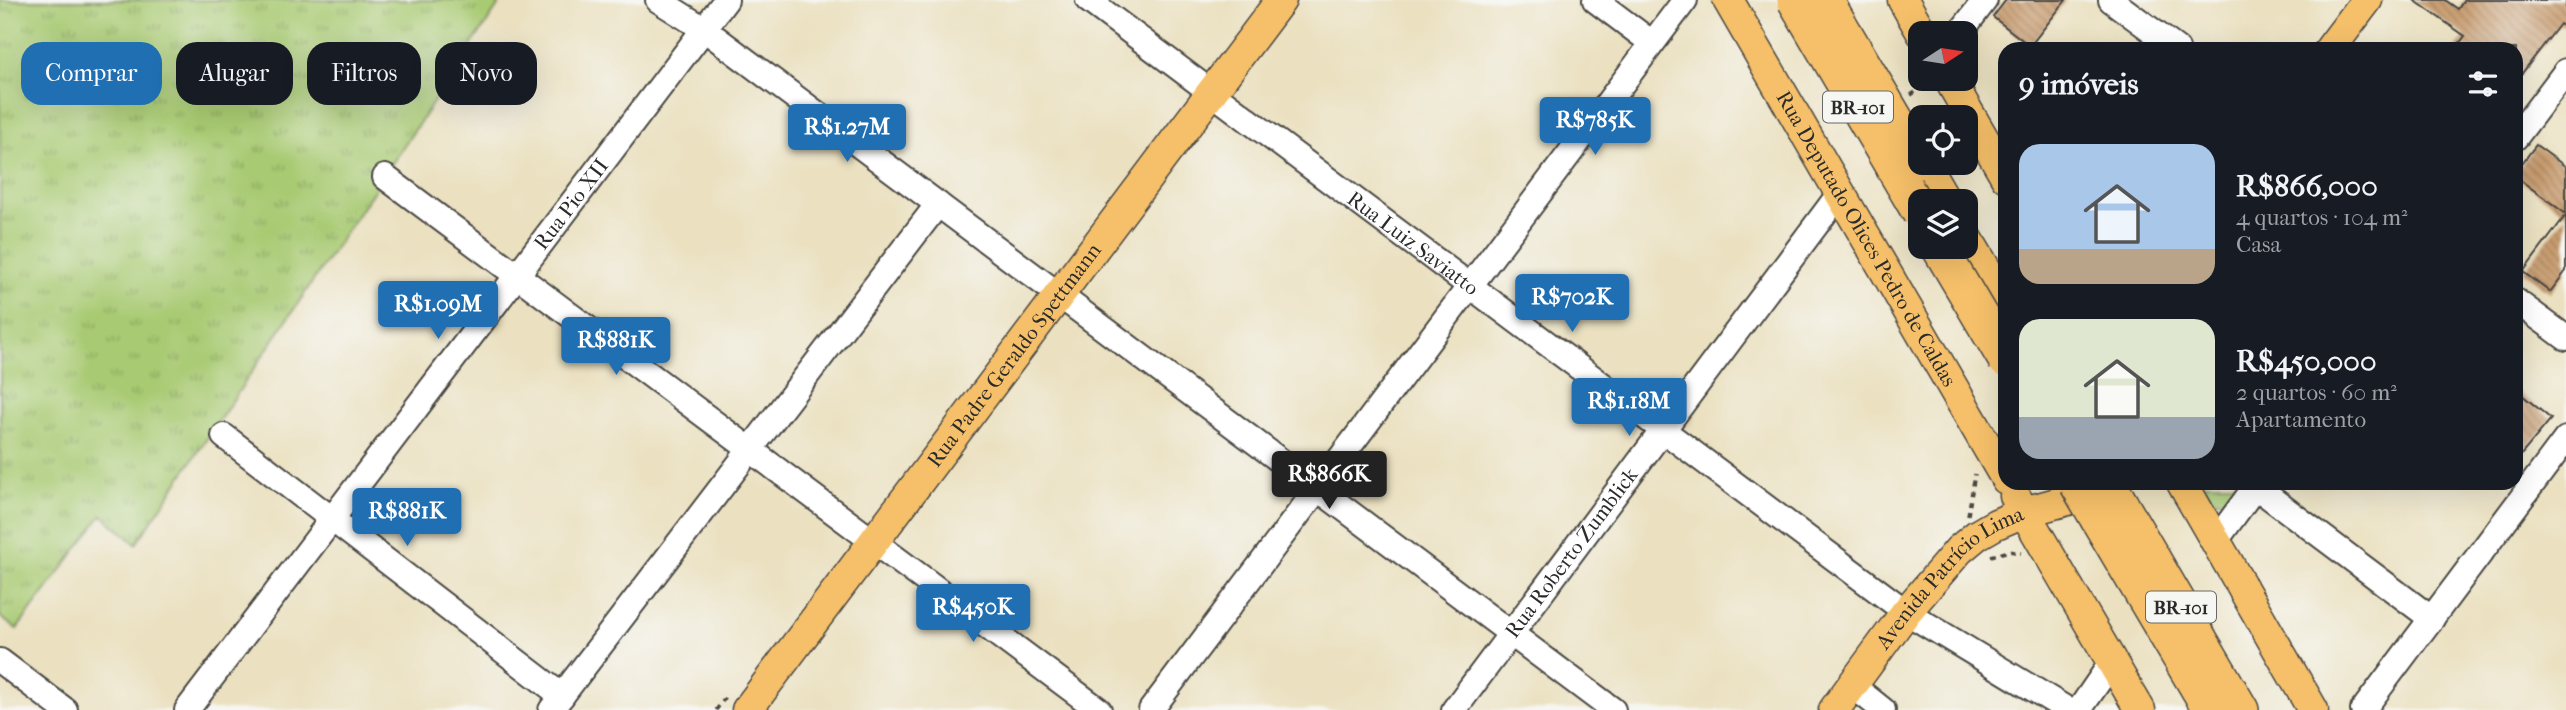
<!DOCTYPE html>
<html lang="pt">
<meta charset="utf-8">
<style>
body{margin:0;font-family:"IM FELL French Canon",serif;background:#20242c;color:#f1f3f6;height:100vh;display:flex;flex-direction:column;font-size:26px;white-space:nowrap}
*{box-sizing:border-box;margin:0}
p{font-size:23px;color:#9ea1a6}
.icon{flex:none;width:38px;height:38px;fill:none;stroke:currentColor;stroke-width:2;stroke-linecap:round;stroke-linejoin:round}
.map{position:relative;flex:1;overflow:hidden}
.sheet{position:absolute;left:1998px;top:42px;width:525px;height:448px;display:flex;flex-direction:column;background:#171b24;border-radius:21px;box-shadow:0 7px 28px #0002}
.sheet>*{flex:none}
.banner{position:absolute;left:21px;top:42px;width:665px;height:63px;display:flex;gap:14px}
.needle{width:46px;rotate:78deg}
.buttons{position:absolute;left:1908px;top:21px;display:grid;gap:14px}
.buttons a{display:grid;place-items:center;width:70px;height:70px;border-radius:14px;background:#171b24;box-shadow:0 7px 28px #0002;font-size:35px}
.price{position:absolute;translate:-50% -60px;padding:0 16px;border-radius:7px;background:#1f6fb2;color:#fff;font-size:23px;line-height:46px;filter:drop-shadow(0 2px 4px #0008)}
.price::after{content:'';position:absolute;left:50%;top:42px;width:21px;height:16px;margin-left:-10px;background:inherit;clip-path:polygon(0 0,100% 0,50% 100%)}
.price.on{background:#222;color:#fff}
ul{padding:0;list-style:none}
li{display:flex;align-items:center;gap:21px;height:175px;padding:0 21px}
li span{display:grid;place-items:center;flex:none;width:196px;height:140px;border-radius:21px;color:#555}
li>.icon{margin-inline-start:auto}
span .icon{width:84px;height:84px;fill:#fffc;stroke-width:1}
li b{font-size:30px}
h2{display:flex;justify-content:space-between;align-items:center;height:84px;padding:0 21px;font-size:30px}
.chip{padding:0 24px;border-radius:21px;background:#171b24;box-shadow:0 7px 28px #0002;font-size:24px;line-height:63px}
.chip.on{background:#1f6fb2;color:#fff}
.map>svg:first-child{display:block}
</style>
<div class="map">
<svg width="2566" height="710" viewBox="0 0 2566 710">
<defs>
<pattern id="grass-tufts" width="24" height="20" patternUnits="userSpaceOnUse" patternTransform="scale(1.75)"><rect width="24" height="20" fill="#a8ca72"/><path d="M3 7l-1-3M5 7V3M7 7l1-3M15 17l-1-3M17 17v-4M19 17l1-3" fill="none" stroke="#89a45e"/></pattern>
<pattern id="building-back-hatch" width="6" height="6" patternUnits="userSpaceOnUse" patternTransform="scale(1.75)"><rect width="6" height="6" fill="#c89b6e"/><path d="M-1 5l2 2M0 0l6 6M5-1l2 2" fill="none" stroke="#a37f5b"/></pattern>
</defs>
<rect width="100%" height="100%" fill="#f6f6f2"/>
<filter id="ink" filterUnits="userSpaceOnUse"><feTurbulence type="fractalNoise" baseFrequency=".0143" numOctaves="2"/><feDisplacementMap in="SourceGraphic" scale="14" xChannelSelector="R" yChannelSelector="G"/><feConvolveMatrix kernelMatrix="1 2 1 2 8 2 1 2 1" color-interpolation-filters="sRGB"/></filter>
<filter id="wash" filterUnits="userSpaceOnUse"><feTurbulence type="fractalNoise" baseFrequency=".00686" numOctaves="4" result="noise"/><feDisplacementMap in="SourceGraphic" scale="28" xChannelSelector="R" yChannelSelector="G"/><feGaussianBlur stdDeviation="1.57" result="paint"/><feColorMatrix in="noise" values="0 0 0 0 0 0 0 0 0 0 0 0 0 0 0 0 0 1.4 0 .05"/><feComposite in="paint" operator="in"/></filter>
<g filter="url(#wash)">
<rect width="100%" height="100%" fill="#ebe1c1"/>
<!-- grass -->
<g fill="url(#grass-tufts)" stroke="#6a7a4e" stroke-width="2">
<polygon points="0,0 502,0 136,544 102,515 17,629 0,617"/>
<path d="M2204 483H2241C2232 496 2228 503 2211 499Z"/>
</g>
<g id="blocks">
<!-- building -->
<g fill="url(#building-back-hatch)">
<polygon points="2006,0 2066,0 2030,46 1993,17"/>
<polygon points="2414,0 2445,0 2458,9 2464,0 2566,0 2566,28 2560,24 2516,81 2516,49 2455,49 2465,36"/>
<polygon points="2536,145 2566,167 2566,214 2516,177 2516,171"/>
<polygon points="2566,215 2566,271 2550,292 2523,272"/>
<polygon points="2516,390 2551,419 2516,461"/>
</g>
</g>
</g>
<g filter="url(#ink)">
<use href="#blocks" fill-opacity="0" stroke="#484642" stroke-width="2"/>
<g fill="none" stroke-linecap="round" stroke-linejoin="round">
<defs>
<g id="minor">
<polyline points="658,0 704,29 1613,710"/>
<path id="s1" d="M1088 0 1906 612 2068 710"/>
<polyline points="1595,0 1652,43"/>
<polyline points="2111,0 2177,49"/>
<polyline points="1960,33 1985,0"/>
<polyline points="2516,137 2566,71"/>
<polyline points="385,177 1099,710"/>
<polyline points="2516,301 2566,338"/>
<polyline points="224,436 562,696"/>
<polyline points="2256,487 2432,619"/>
<polyline points="2215,542 2258,483"/>
<polyline points="0,661 65,710"/>
<polyline points="1853,686 1883,710"/>
<path id="s2" d="M187 710 726 0"/>
<polyline points="551,710 938,204"/>
<polyline points="1151,710 1685,0"/>
<path id="s3" d="M1454 710 1840 193"/>
<polyline points="2079,710 2112,662"/>
<polyline points="2363,710 2566,439"/>
</g>
<g id="major">
<path id="s4" d="M1728 0 2006 479"/>
<polyline points="1903,0 1922,33"/>
<polyline points="2330,49 2367,0"/>
<polyline points="1949,79 2006,177"/>
<polyline points="2182,483 2313,710"/>
<polyline points="2015,496 2140,710"/>
<path id="s5" d="M747 710 1281 0"/>
<path id="s6" d="M1834 710 1906 612 1959 550 1977 535 1996 524 2024 512 2075 498 2096 483"/>
</g>
<g id="highway">
<polyline points="1921,163 1943,201"/>
<polyline points="1965,239 2006,308"/>
<polyline points="2121,505 2241,710"/>
<polyline points="2098,519 2211,710"/>
</g>
</defs>
<!-- minor casing -->
<use href="#minor" stroke="#484642" stroke-width="28"/>
<!-- major casing -->
<use href="#major" stroke="#484642" stroke-width="33"/>
<!-- highway casing -->
<use href="#highway" stroke="#484642" stroke-width="38"/>
<!-- path -->
<g stroke="#484642" stroke-width="3.5" stroke-dasharray="5 5" stroke-linecap="butt">
<polyline points="1911,95 1928,84"/>
<polyline points="1968,515 1975,474"/>
<polyline points="1991,556 2009,551 2021,553"/>
<polyline points="716,710 725,698"/>
</g>
<!-- minor -->
<use href="#minor" stroke="#fff" stroke-width="24"/>
<!-- major -->
<use href="#major" stroke="#f6c06b" stroke-width="30"/>
<!-- highway -->
<use href="#highway" stroke="#f6c06b" stroke-width="35"/>
<defs>
<g id="highway-bridge">
<polyline points="1795,0 1920,213"/>
<polyline points="1825,0 1920,161"/>
<polyline points="1939,247 2006,360"/>
<polyline points="2077,483 2098,519"/>
<polyline points="2108,483 2121,505"/>
</g>
</defs>
<!-- highway-bridge casing -->
<use href="#highway-bridge" stroke="#484642" stroke-width="38" stroke-linecap="butt"/>
<!-- highway-bridge -->
<use href="#highway-bridge" stroke="#f6c06b" stroke-width="35"/>
</g>
</g>
<g text-anchor="middle" stroke-width="7" stroke-linejoin="round" paint-order="stroke">
<!-- shield labels -->
<g fill="#f6f6f2" stroke="#686867" stroke-width="2">
<rect x="1823" y="91.5" width="70" height="31" rx="5"/>
<rect x="2146" y="591.5" width="70" height="31" rx="5"/>
</g>
<g font-size="19" font-weight="bold" fill="#2b2b2b">
<text x="1858" y="114">BR-101</text>
<text x="2181" y="614">BR-101</text>
</g>
<!-- street labels -->
<g font-size="21" fill="#2b2b2b" stroke="#f6f6f2">
<text dy="7" stroke="none"><textPath href="#s2" startOffset="635">Rua Pio XII</textPath></text>
<text dy="7" stroke="none"><textPath href="#s4" startOffset="276">Rua Deputado Olices Pedro de Caldas</textPath></text>
<text dy="7" stroke="none"><textPath href="#s1" startOffset="406">Rua Luiz Saviatto</textPath></text>
<text dy="7" stroke="none"><textPath href="#s5" startOffset="444">Rua Padre Geraldo Spettmann</textPath></text>
<text dy="7" stroke="none"><textPath href="#s3" startOffset="196">Rua Roberto Zumblick</textPath></text>
<text dy="7" stroke="none"><textPath href="#s6" startOffset="178">Avenida Patrício Lima</textPath></text>
</g>
</g>
</svg>
<div class="buttons">
<a><svg class="needle" viewBox="-14 -14 28 28"><path d="M0-13l5 13h-10z" fill="#e53935"/><path d="M0 13l5-13h-10z" fill="#9ea1a6"/></svg></a>
<a><svg class="icon" aria-label="locate" viewBox="0 0 24 24"><circle cx="12" cy="12" r="6"/><path d="M12 2v4M12 18v4M2 12h4M18 12h4"/></svg></a>
<a><svg class="icon" aria-label="layers" viewBox="0 0 24 24"><path d="M12 4l9 5-9 5-9-5zM3 14l9 5 9-5"/></svg></a>
</div>
<b class="price" style="left:1595px;top:157px">R$785K</b>
<b class="price" style="left:847px;top:164px">R$1.27M</b>
<b class="price" style="left:1572px;top:334px">R$702K</b>
<b class="price" style="left:438px;top:341px">R$1.09M</b>
<b class="price" style="left:616px;top:377px">R$881K</b>
<b class="price" style="left:1629px;top:438px">R$1.18M</b>
<b class="price on" style="left:1329px;top:511px">R$866K</b>
<b class="price" style="left:407px;top:548px">R$881K</b>
<b class="price" style="left:973px;top:644px">R$450K</b>
<div class="banner">
<a class="chip on">Comprar</a>
<a class="chip">Alugar</a>
<a class="chip">Filtros</a>
<a class="chip">Novo</a>
</div>
<section class="sheet">
<h2>9 imóveis<svg class="icon" aria-label="filters" viewBox="0 0 24 24"><path d="M4 7h16M4 17h16"/><circle cx="9" cy="7" r="2"/><circle cx="15" cy="17" r="2"/></svg></h2>
<ul>
<li><span style="background:linear-gradient(#a9c7e8 75%,#b9a48a 0)"><svg class="icon" aria-label="home" viewBox="0 0 24 24"><path d="M3 11l9-7 9 7M6 9v11h12V9"/></svg></span><div><b>R$866,000</b><p>4 quartos · 104 m²</p><p>Casa</p></div></li>
<li><span style="background:linear-gradient(#dfe7d0 70%,#9aa5b1 0)"><svg class="icon" aria-label="home" viewBox="0 0 24 24"><path d="M3 11l9-7 9 7M6 9v11h12V9"/></svg></span><div><b>R$450,000</b><p>2 quartos · 60 m²</p><p>Apartamento</p></div></li>
</ul>
</section>
</div>
